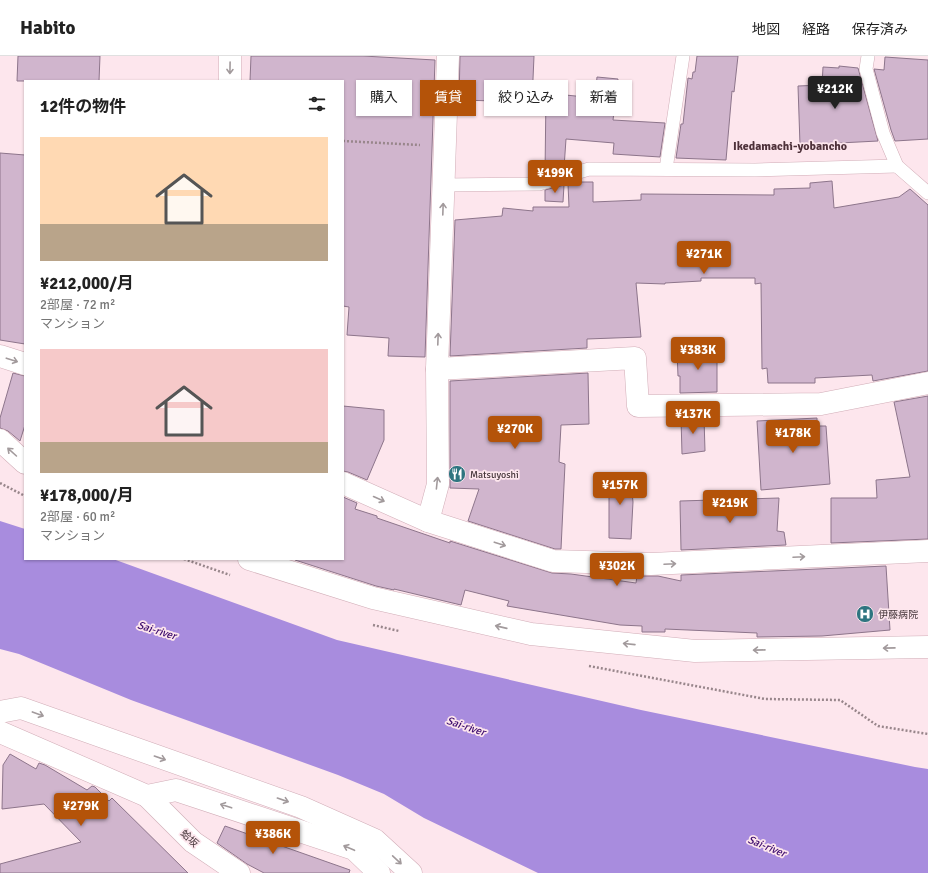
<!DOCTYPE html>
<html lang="ja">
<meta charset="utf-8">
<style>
body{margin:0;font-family:Signika,"Noto Sans JP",sans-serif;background:#f6f6f6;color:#222;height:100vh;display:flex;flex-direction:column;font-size:15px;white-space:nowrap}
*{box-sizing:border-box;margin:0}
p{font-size:13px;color:#767676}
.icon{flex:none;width:22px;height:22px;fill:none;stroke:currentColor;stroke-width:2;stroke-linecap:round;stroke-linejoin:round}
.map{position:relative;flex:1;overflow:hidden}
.side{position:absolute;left:24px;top:24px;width:320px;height:480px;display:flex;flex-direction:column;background:#fff;border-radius:0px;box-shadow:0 1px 3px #0004}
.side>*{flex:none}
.top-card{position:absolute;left:356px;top:24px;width:380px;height:36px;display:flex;gap:8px}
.price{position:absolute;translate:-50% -34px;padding:0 9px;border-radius:4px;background:#b45309;color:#fff;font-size:13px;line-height:26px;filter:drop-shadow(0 1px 2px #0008)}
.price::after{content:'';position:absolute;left:50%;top:24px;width:12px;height:9px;margin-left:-6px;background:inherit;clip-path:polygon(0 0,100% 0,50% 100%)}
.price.active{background:#222;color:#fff}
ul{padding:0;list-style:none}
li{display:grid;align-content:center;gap:8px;height:212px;padding:0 16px}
li span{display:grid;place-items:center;height:124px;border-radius:0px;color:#555}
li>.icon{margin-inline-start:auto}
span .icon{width:72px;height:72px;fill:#fffc;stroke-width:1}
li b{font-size:17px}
h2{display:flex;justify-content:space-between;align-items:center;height:48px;padding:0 16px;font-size:17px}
.chip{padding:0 14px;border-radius:0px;background:#fff;box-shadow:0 1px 3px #0004;font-size:14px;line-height:36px}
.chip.active{background:#b45309;color:#fff}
header{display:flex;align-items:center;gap:24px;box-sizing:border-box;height:56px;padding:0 20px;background:#fff;border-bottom:1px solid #e0e0e0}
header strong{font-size:19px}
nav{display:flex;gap:22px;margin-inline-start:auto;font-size:14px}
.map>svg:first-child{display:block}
</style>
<header>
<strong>Habito</strong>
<nav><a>地図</a><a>経路</a><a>保存済み</a></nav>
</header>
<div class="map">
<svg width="928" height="817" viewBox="0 0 928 817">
<rect width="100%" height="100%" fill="#fde6ed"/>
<!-- water -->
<polygon fill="#a88cde" points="0,465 25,473 25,503 113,503 337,584 641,654 915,711 928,713 928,817 538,817 424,762 384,738 338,719 131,644 19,598 0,593"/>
<!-- building -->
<g fill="#d0b5cd" stroke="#8d758b">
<polygon points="18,0 100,0 99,25 17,25"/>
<polygon points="251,0 363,0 435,4 425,301 388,300 389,282 347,279 349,251 343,250 343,25 250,25"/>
<polygon points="460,0 534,0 532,46 459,44"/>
<polygon points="697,0 738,0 734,36 732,35 726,104 676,102 681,68 683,68 688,22 692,23 693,16 695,16"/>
<polygon points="885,1 928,4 928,83 895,85 891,74 874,13 884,14"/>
<polygon points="839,10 858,12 878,85 800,89 798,30 822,29 823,11 839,12"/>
<polygon points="597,21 618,23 613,64 665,67 660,101 613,98 614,87 566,83 564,112 545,118 546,37 595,42"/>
<polygon points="0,97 25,99 25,288 0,284"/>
<polygon points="832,125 834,152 899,141 910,133 928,149 928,315 873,325 872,319 815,322 815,327 768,327 767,312 762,313 761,227 755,228 755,222 701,222 701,225 665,227 665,228 636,227 641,281 587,283 587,292 450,300 455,164 502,160 503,152 533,155 533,151 569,151 568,128 573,126 593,126 593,146 641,144 641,138 774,139 774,133 810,132 810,127"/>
<polygon points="564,129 563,146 545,145 545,134"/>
<polygon points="717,294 717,336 680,337 680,320 678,320 677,295"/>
<polygon points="13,317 25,320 25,369 20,385 8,375 0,372 0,362"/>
<polygon points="588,317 589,368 561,369 559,406 565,408 561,493 555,493 468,465 479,433 450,432 450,325"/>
<polygon points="928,340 928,483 831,487 831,442 877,442 876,424 910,421 894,346"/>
<polygon points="343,350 384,354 384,384 367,424 348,416 343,415"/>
<polygon points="681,362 704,362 705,395 682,398"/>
<polygon points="817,362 817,370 826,370 830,428 761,434 757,365"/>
<polygon points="609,417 630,417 633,446 631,483 609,482"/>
<polygon points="343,441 357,447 355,453 377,460 377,462 450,487 450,485 552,517 571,518 636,527 637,520 658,520 681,525 681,519 886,510 890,574 822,580 757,581 757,577 665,573 665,576 642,576 642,570 620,569 507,550 509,545 465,534 461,549 394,533 394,534 376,530 295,504 295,503 343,503"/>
<polygon points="779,442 777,475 784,476 786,489 681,494 680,445"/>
<polygon points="10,698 36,713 39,707 45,709 87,734 92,730 95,731 109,745 112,742 188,817 0,817 0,808 81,786 44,748 2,753 3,709"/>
<polygon points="225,770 350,814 349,817 264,817 247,808 217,787"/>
</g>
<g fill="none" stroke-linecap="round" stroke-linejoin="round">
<defs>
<g id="service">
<polyline points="868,0 866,13 883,77 897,110 928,137"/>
<polyline points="666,113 683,0"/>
<polyline points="444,129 539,128 589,113 755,114 897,110"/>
</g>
<g id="minor">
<polyline points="230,25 230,0"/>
<polyline points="0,300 25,308"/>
<polyline points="437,313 635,302 638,350 821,348 928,327"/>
<polyline points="0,384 25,407"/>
<polyline points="343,427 428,465 553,505 651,508 928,495"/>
<polyline points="428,465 438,428 437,313 448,0"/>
<polyline points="249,503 373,542 531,578 695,595 928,591"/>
<polyline points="0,656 21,652 301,751 375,784 411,817"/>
<polyline points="0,676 147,740 176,734 354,793 379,817"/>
<polyline points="147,740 193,786 239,817"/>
</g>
</defs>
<!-- service casing -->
<use href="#service" stroke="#d1adb7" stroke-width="14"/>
<!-- minor casing -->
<use href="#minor" stroke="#d1adb7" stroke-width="23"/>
<!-- path -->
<g stroke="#98868b" stroke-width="2.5" stroke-dasharray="2 2" stroke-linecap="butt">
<polyline points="343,85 420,89"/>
<polyline points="0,427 25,440"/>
<polyline points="184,503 230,519"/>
<polyline points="373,569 399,575"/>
<polyline points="589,610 765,643 840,644 878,670 928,678"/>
</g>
<!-- service -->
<use href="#service" stroke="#fff" stroke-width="13"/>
<!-- minor -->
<use href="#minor" stroke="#fff" stroke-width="22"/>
</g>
<!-- one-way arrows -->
<defs><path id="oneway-shaft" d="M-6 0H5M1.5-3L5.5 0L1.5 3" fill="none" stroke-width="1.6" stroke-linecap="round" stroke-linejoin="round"/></defs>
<g stroke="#a29a9c">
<use href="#oneway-shaft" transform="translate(230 12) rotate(91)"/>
<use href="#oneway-shaft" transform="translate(443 153) rotate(-88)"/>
<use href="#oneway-shaft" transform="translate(438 283) rotate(-88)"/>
<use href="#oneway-shaft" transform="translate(12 304) rotate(18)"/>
<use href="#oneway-shaft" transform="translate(12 396) rotate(-138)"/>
<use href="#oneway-shaft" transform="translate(437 427) rotate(-84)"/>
<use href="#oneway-shaft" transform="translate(379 443) rotate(24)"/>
<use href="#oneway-shaft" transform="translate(500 488) rotate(18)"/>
<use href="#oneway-shaft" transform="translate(799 501) rotate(-3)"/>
<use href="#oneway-shaft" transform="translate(670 508) rotate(-3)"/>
<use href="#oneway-shaft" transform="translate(501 571) rotate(-167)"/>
<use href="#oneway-shaft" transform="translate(629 588) rotate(-174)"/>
<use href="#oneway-shaft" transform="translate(889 592) rotate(179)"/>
<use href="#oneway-shaft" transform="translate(759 594) rotate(179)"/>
<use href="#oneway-shaft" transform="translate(38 658) rotate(20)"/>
<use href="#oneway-shaft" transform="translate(160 702) rotate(19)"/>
<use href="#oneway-shaft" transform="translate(283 744) rotate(19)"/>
<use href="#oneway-shaft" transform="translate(226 750) rotate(-162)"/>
<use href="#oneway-shaft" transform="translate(349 792) rotate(-157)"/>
<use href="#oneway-shaft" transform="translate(397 804) rotate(43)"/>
</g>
<!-- icons -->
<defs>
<symbol id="restaurant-disc" viewBox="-11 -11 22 22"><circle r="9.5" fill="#2e7580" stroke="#fde6ed"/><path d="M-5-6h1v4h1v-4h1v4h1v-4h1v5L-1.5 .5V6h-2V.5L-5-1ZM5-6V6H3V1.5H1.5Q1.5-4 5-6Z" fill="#fff"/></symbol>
<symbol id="hospital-disc" viewBox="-11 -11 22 22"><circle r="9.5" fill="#2e7580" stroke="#fde6ed"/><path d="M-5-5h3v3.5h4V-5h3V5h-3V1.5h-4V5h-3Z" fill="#fff"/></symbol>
</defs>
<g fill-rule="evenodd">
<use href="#restaurant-disc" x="447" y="408" width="20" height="20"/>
<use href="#hospital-disc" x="855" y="548" width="20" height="20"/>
</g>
<g text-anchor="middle" stroke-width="3.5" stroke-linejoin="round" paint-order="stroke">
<!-- poi labels -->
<g font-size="10" fill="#45363a" stroke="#fde6ed" text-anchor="start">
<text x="470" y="422">Matsuyoshi</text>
<text x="878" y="562">伊藤病院</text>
</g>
<!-- street labels -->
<g font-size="10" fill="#45363a" stroke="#fde6ed">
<text transform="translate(190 782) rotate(42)" y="4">蛤坂</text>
</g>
<!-- water labels -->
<g font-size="11" font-style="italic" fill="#3d0c6e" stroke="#fde6ed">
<text transform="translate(157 574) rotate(17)" y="4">Sai-river</text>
<text transform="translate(466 670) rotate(18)" y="4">Sai-river</text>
<text transform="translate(767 790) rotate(22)" y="4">Sai-river</text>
</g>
<!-- quarter labels -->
<g font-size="12" font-weight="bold" fill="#4e313a" stroke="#fde6ed">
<text x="790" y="94">Ikedamachi-yobancho</text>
</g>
</g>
</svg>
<b class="price active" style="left:835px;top:54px">¥212K</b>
<b class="price" style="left:555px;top:138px">¥199K</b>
<b class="price" style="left:704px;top:219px">¥271K</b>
<b class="price" style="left:698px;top:315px">¥383K</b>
<b class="price" style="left:693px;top:379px">¥137K</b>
<b class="price" style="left:515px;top:394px">¥270K</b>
<b class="price" style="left:793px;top:398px">¥178K</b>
<b class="price" style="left:620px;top:450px">¥157K</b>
<b class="price" style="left:730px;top:468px">¥219K</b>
<b class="price" style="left:617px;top:531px">¥302K</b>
<b class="price" style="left:81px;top:771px">¥279K</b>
<b class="price" style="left:273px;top:799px">¥386K</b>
<div class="top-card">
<a class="chip">購入</a>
<a class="chip active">賃貸</a>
<a class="chip">絞り込み</a>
<a class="chip">新着</a>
</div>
<section class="side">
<h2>12件の物件<svg class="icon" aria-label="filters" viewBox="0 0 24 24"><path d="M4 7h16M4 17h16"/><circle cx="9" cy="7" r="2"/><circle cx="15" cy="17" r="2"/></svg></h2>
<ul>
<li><span style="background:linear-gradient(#ffd9b3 70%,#b9a48a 0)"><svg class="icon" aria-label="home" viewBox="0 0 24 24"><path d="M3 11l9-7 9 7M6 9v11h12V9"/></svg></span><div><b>¥212,000/月</b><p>2部屋 · 72 m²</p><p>マンション</p></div></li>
<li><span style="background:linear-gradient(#f6c9c9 75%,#b9a48a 0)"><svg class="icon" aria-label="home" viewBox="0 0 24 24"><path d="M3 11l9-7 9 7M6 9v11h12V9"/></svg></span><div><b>¥178,000/月</b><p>2部屋 · 60 m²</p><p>マンション</p></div></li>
</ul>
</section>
</div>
